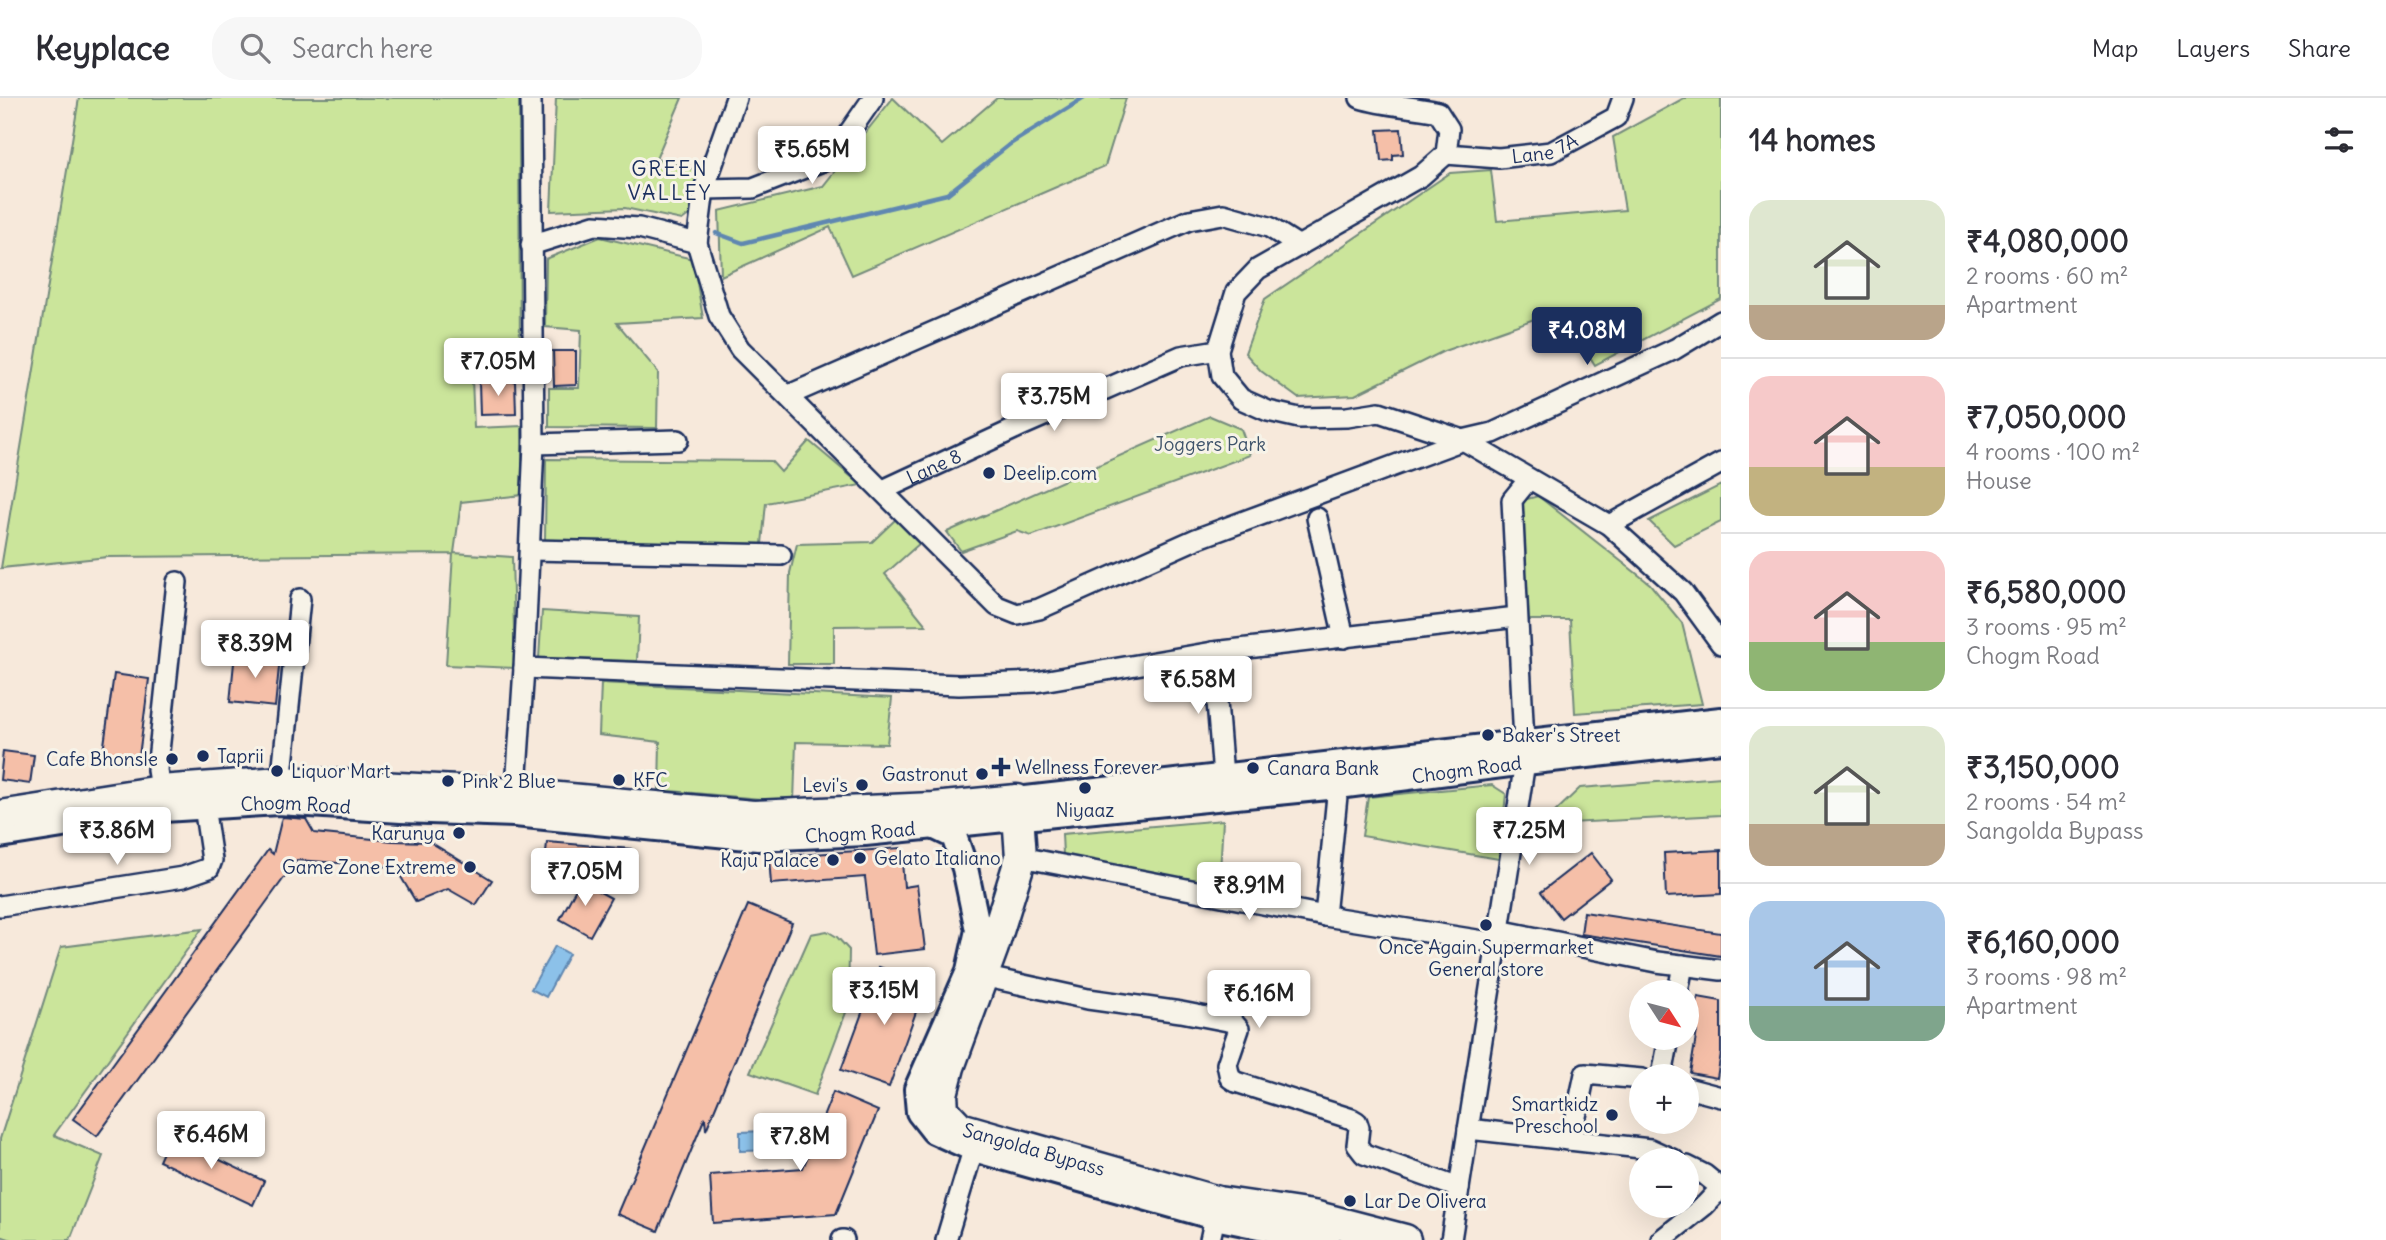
<!DOCTYPE html>
<meta charset="utf-8">
<style>
body{margin:0;font-family:Delius,sans-serif;background:#f7f7f7;color:#2b2b33;height:100vh;display:flex;flex-direction:column;font-size:26px;white-space:nowrap}
*{box-sizing:border-box;margin:0}
p{font-size:23px;color:#7c7c81}
.icon{flex:none;width:38px;height:38px;fill:none;stroke:currentColor;stroke-width:2;stroke-linecap:round;stroke-linejoin:round}
.map{position:relative;flex:1;overflow:hidden}
.panel{display:flex;flex-direction:column;background:#fff;width:665px}
.panel>*{flex:none}
.needle{width:46px;rotate:126deg}
.controls{position:absolute;left:1629px;top:882px;display:grid;gap:14px}
.controls a{display:grid;place-items:center;width:70px;height:70px;border-radius:50%;background:#fff;box-shadow:0 7px 28px #0002;font-size:35px}
.price{position:absolute;translate:-50% -60px;padding:0 16px;border-radius:7px;background:#fff;color:#222;font-size:23px;line-height:46px;filter:drop-shadow(0 2px 4px #0008)}
.price::after{content:'';position:absolute;left:50%;top:42px;width:21px;height:16px;margin-left:-10px;background:inherit;clip-path:polygon(0 0,100% 0,50% 100%)}
.price.active{background:#1b2f5e;color:#fff}
ul{padding:0;list-style:none}
li{display:flex;align-items:center;gap:21px;height:175px;padding:0 28px}
li+li{border-top:2px solid #e1e1e2}
li span{display:grid;place-items:center;flex:none;width:196px;height:140px;border-radius:21px;color:#555}
li>.icon{margin-inline-start:auto}
span .icon{width:84px;height:84px;fill:#fffc;stroke-width:1}
li b{font-size:30px}
h2{display:flex;justify-content:space-between;align-items:center;height:84px;padding:0 28px;font-size:30px}
header{display:flex;align-items:center;gap:42px;box-sizing:border-box;height:98px;padding:0 35px;background:#fff;border-bottom:2px solid #e1e1e2}
header strong{font-size:33px}
nav{display:flex;gap:38px;margin-inline-start:auto;font-size:24px}
.search{width:490px;height:63px;background:#f7f7f7;display:flex;align-items:center;gap:18px;box-sizing:border-box;padding:0 24px;border-radius:28px;color:#7c7c81;font-size:26px}
main{display:flex;flex:1;min-height:0}
.map>svg:first-child{display:block}
</style>
<header>
<strong>Keyplace</strong>
<div class="search"><svg class="icon" aria-label="search" viewBox="0 0 24 24"><circle cx="10" cy="10" r="6"/><path d="M15 15l6 6"/></svg>Search here</div>
<nav><a>Map</a><a>Layers</a><a>Share</a></nav>
</header>
<main>
<div class="map">
<svg width="1721" height="1142" viewBox="0 0 1721 1142">
<rect width="100%" height="100%" fill="#f7e9db"/>
<filter id="ink" filterUnits="userSpaceOnUse"><feTurbulence type="fractalNoise" baseFrequency=".0143" numOctaves="2"/><feDisplacementMap in="SourceGraphic" scale="14" xChannelSelector="R" yChannelSelector="G"/><feConvolveMatrix kernelMatrix="1 2 1 2 8 2 1 2 1" color-interpolation-filters="sRGB"/></filter>
<g filter="url(#ink)">
<!-- green -->
<g fill="#cbe59b" stroke="#738a7c" stroke-width="2">
<polygon points="79,0 519,0 520,277 472,280 474,330 522,328 522,397 461,404 454,455 512,459 515,570 446,567 453,456 108,459 1,470"/>
<polygon points="556,0 682,0 656,61 699,73 690,116 682,122 625,110 551,113"/>
<polygon points="893,0 942,47 997,0 1126,0 1105,68 852,177 830,129 721,178 719,113 823,88"/>
<polygon points="1684,0 1721,0 1721,201 1595,267 1560,212 1444,253 1355,297 1298,300 1261,273 1245,255 1265,201 1450,75 1491,72 1497,123 1625,112 1613,39"/>
<polygon points="600,139 693,161 703,220 617,225 658,274 657,330 549,329 549,290 579,290 581,232 545,229 546,161"/>
<polygon points="1210,318 1241,331 1250,357 1031,438 1017,433 961,453 947,434"/>
<polygon points="809,343 861,387 766,405 762,446 545,442 546,361 771,363 781,374"/>
<polygon points="1721,387 1721,424 1674,447 1649,423"/>
<polygon points="1538,398 1650,486 1682,525 1702,606 1575,615 1570,522 1527,522 1520,403"/>
<polygon points="896,421 920,445 885,476 926,527 834,528 834,566 788,566 790,475 797,446 872,444"/>
<polygon points="542,513 639,519 637,563 539,560"/>
<polygon points="601,585 892,600 887,646 796,644 794,704 659,692 660,644 599,637"/>
<polygon points="1721,679 1721,717 1551,726 1554,715 1580,690"/>
<polygon points="1492,687 1506,696 1499,761 1362,738 1368,699"/>
<polygon points="1223,722 1219,791 1063,757 1062,736"/>
<polygon points="202,831 54,1037 103,1058 70,1142 12,1142 0,1138 0,1041 61,849"/>
<polygon points="827,833 837,839 849,852 848,909 815,997 750,974 811,836"/>
</g>
<!-- water -->
<g fill="#8cc1e9" stroke="#5f87b1" stroke-width="2">
<polygon points="555,848 569,856 546,899 531,891"/>
<polygon points="787,1032 788,1052 740,1053 740,1034"/>
</g>
<g fill="none" stroke-linecap="round" stroke-linejoin="round">
<!-- stream -->
<polyline stroke="#5f87b1" stroke-width="4.5" points="716,135 743,145 947,96 1010,46 1084,0"/>
</g>
<!-- building -->
<g fill="#f5bfa8" stroke="#1b2f5e" stroke-width="2">
<polygon points="1401,31 1403,56 1393,57 1393,62 1381,63 1378,32"/>
<polygon points="553,253 576,253 576,287 554,288"/>
<polygon points="515,283 516,316 480,317 479,284"/>
<polygon points="235,555 280,559 275,609 230,604"/>
<polygon points="114,576 149,581 138,666 102,661"/>
<polygon points="3,653 34,657 30,686 0,682"/>
<polygon points="282,719 306,721 314,735 393,743 430,744 492,782 476,807 448,791 416,804 395,769 297,762 97,1038 73,1021 268,752 273,756"/>
<polygon points="547,744 631,751 629,774 545,767"/>
<polygon points="901,750 904,789 917,787 925,851 874,857 865,779 771,786 769,759"/>
<polygon points="1721,752 1721,796 1666,799 1664,755"/>
<polygon points="1591,755 1611,781 1561,820 1541,794"/>
<polygon points="580,783 611,800 590,838 560,821"/>
<polygon points="748,807 792,825 706,1032 705,1019 658,1133 617,1116"/>
<polygon points="1584,814 1721,835 1721,858 1581,836"/>
<polygon points="879,869 926,886 889,989 841,972"/>
<polygon points="1698,899 1721,903 1721,955 1717,980 1690,975 1697,933 1693,932"/>
<polygon points="833,994 878,1013 836,1116 713,1125 710,1077 803,1070"/>
<polygon points="170,1038 264,1083 253,1107 159,1063"/>
</g>
<g fill="none" stroke-linecap="round" stroke-linejoin="round">
<defs>
<g id="minor">
<polyline points="736,0 704,91 697,145 719,218 740,251 997,508 1017,516 1039,511 1196,441 1463,342 1493,335 1675,251 1721,223"/>
<path d="M1360 0C1385 8 1412 8 1438 14L1449 31 1446 56 1421 78 1258 171 1236 194 1218 252 1222 278 1241 301 1268 313 1299 320 1347 319 1379 314 1463 342 1609 427 1683 494 1721 546"/>
<path id="s1" d="M1446 56 1499 60 1551 54 1616 19 1623 0"/>
<polyline points="704,91 753,90 825,62 839,49 873,0"/>
<polyline points="531,147 594,127 639,130 697,145"/>
<polyline points="789,297 1189,122 1223,116 1269,129 1299,148"/>
<polyline points="534,346 678,342"/>
<path id="s2" d="M883 392 1021 328 1181 258 1218 252"/>
<polyline points="1317,420 1344,540"/>
<polyline points="1609,427 1721,365"/>
<polyline points="530,452 781,457"/>
<polyline points="1213,554 1223,678"/>
<polyline points="524,570 959,587 1036,584 1213,554 1517,519"/>
<polyline points="280,696 300,501"/>
<polyline points="162,703 157,672 177,484"/>
<polyline points="515,705 524,570 534,346 531,0"/>
<polyline points="1021,759 1325,818 1338,688"/>
<polyline points="0,808 183,779 209,770 212,762 204,708"/>
<polyline points="1325,818 1496,845"/>
<polyline points="1498,832 1657,864 1721,872"/>
<polyline points="982,878 1088,901 1181,914 1233,924 1239,931 1227,966 1230,980 1236,984 1352,1021 1357,1024 1359,1030 1357,1047 1364,1056 1459,1090"/>
<polyline points="1678,894 1683,867"/>
<polyline points="1662,978 1669,940"/>
<polyline points="1687,990 1721,999"/>
<polyline points="1468,1031 1650,1051 1674,1062"/>
<polyline points="1571,1042 1585,976 1642,981"/>
<polyline points="1687,1068 1705,1077 1721,1090"/>
<polyline points="842,1142 844,1142"/>
<polyline points="946,1142 977,1039"/>
<polyline points="1210,1142 1218,1105"/>
<polyline points="1451,1142 1525,664 1512,402 1529,381"/>
<polyline points="1661,1142 1705,1107 1721,1090"/>
</g>
<g id="major">
<polyline points="1017,702 1721,622"/>
<polyline points="933,728 954,738 965,770 978,832 969,873 917,991 919,1014 934,1033 974,1051 1215,1119 1327,1142"/>
<path id="s3" d="M0 737 163 711 279 704 401 712 515 716 758 740 865 735 1338 688 1525 664 1721 642"/>
</g>
<g id="highway">
<path id="s4" d="M0 718 160 693 281 684 516 696 753 718 933 710 1017 702 1021 759 993 849 949 969 942 996 943 1012 960 1030 1218 1104 1313 1118 1405 1142"/>
</g>
</defs>
<!-- minor casing -->
<use href="#minor" stroke="#1b2f5e" stroke-width="24"/>
<!-- major casing -->
<use href="#major" stroke="#1b2f5e" stroke-width="30"/>
<!-- highway casing -->
<use href="#highway" stroke="#1b2f5e" stroke-width="35"/>
<!-- minor -->
<use href="#minor" stroke="#f7f3e8" stroke-width="19"/>
<!-- major -->
<use href="#major" stroke="#f7f3e8" stroke-width="24"/>
<!-- highway -->
<use href="#highway" stroke="#f7f3e8" stroke-width="30"/>
</g>
</g>
<!-- markers -->
<g fill="#1b2f5e" stroke="#f7f3e8" stroke-width="2.5">
<circle cx="989" cy="375" r="7"/>
<circle cx="1488" cy="637" r="7"/>
<circle cx="203" cy="658" r="7"/>
<circle cx="172" cy="661" r="7"/>
<path d="M997.5 658.5h7v7h7v7h-7v7h-7v-7h-7v-7h7z"/>
<circle cx="1253" cy="670" r="7"/>
<circle cx="277" cy="673" r="7"/>
<circle cx="982" cy="676" r="7"/>
<circle cx="619" cy="682" r="7"/>
<circle cx="448" cy="683" r="7"/>
<circle cx="862" cy="687" r="7"/>
<circle cx="1085" cy="690" r="7"/>
<circle cx="459" cy="735" r="7"/>
<circle cx="860" cy="760" r="7"/>
<circle cx="833" cy="762" r="7"/>
<circle cx="470" cy="769" r="7"/>
<circle cx="1486" cy="827" r="7"/>
<circle cx="1612" cy="1017" r="7"/>
<circle cx="1350" cy="1103" r="7"/>
</g>
<g text-anchor="middle" stroke-width="6" stroke-linejoin="round" paint-order="stroke">
<!-- street labels -->
<g font-size="19" fill="#1b2f5e" stroke="#f7f3e8">
<text dy="7" stroke="none"><textPath href="#s1" startOffset="100">Lane 7A</textPath></text>
<text dy="7" stroke="none"><textPath href="#s2" startOffset="56">Lane 8</textPath></text>
<text dy="7" stroke="none"><textPath href="#s3" startOffset="1474">Chogm Road</textPath></text>
<text dy="7" stroke="none"><textPath href="#s3" startOffset="298">Chogm Road</textPath></text>
<text dy="7" stroke="none"><textPath href="#s3" startOffset="864">Chogm Road</textPath></text>
<text dy="7" stroke="none"><textPath href="#s4" startOffset="1446">Sangolda Bypass</textPath></text>
</g>
<!-- park labels -->
<g font-size="19" fill="#3e536a" stroke="#f7f3e8">
<text x="1210" y="353">Joggers Park</text>
</g>
<!-- poi labels -->
<g font-size="19" fill="#1b2f5e" stroke="#f7f3e8" text-anchor="start">
<text x="1003" y="382">Deelip.com</text>
<text x="1502" y="644">Baker's Street</text>
<text x="217" y="665">Taprii</text>
<text x="158" y="668" text-anchor="end">Cafe Bhonsle</text>
<text x="1015" y="676">Wellness Forever</text>
<text x="1267" y="677">Canara Bank</text>
<text x="291" y="680">Liquor Mart</text>
<text x="968" y="683" text-anchor="end">Gastronut</text>
<text x="633" y="689">KFC</text>
<text x="462" y="690">Pink 2 Blue</text>
<text x="848" y="694" text-anchor="end">Levi's</text>
<text x="1085" y="719" text-anchor="middle">Niyaaz</text>
<text x="445" y="742" text-anchor="end">Karunya</text>
<text x="874" y="767">Gelato Italiano</text>
<text x="819" y="769" text-anchor="end">Kaju Palace</text>
<text x="456" y="776" text-anchor="end">Game Zone Extreme</text>
<text x="1486" y="856" text-anchor="middle">Once Again Supermarket<tspan x="1486" dy="22">General store</tspan></text>
<text x="1598" y="1013" text-anchor="end">Smartkidz<tspan x="1598" dy="22">Preschool</tspan></text>
<text x="1364" y="1110">Lar De Olivera</text>
</g>
<!-- neighbourhood labels -->
<g font-size="21" letter-spacing="2" fill="#1b2f5e" stroke="#f7f3e8">
<text x="670" y="78">GREEN<tspan x="670" dy="24">VALLEY</tspan></text>
</g>
</g>
</svg>
<div class="controls">
<a><svg class="needle" viewBox="-14 -14 28 28"><path d="M0-13l5 13h-10z" fill="#e53935"/><path d="M0 13l5-13h-10z" fill="#7c7c81"/></svg></a>
<a>+</a>
<a>−</a>
</div>
<b class="price" style="left:812px;top:88px">₹5.65M</b>
<b class="price active" style="left:1587px;top:269px">₹4.08M</b>
<b class="price" style="left:498px;top:300px">₹7.05M</b>
<b class="price" style="left:1054px;top:335px">₹3.75M</b>
<b class="price" style="left:255px;top:582px">₹8.39M</b>
<b class="price" style="left:1198px;top:618px">₹6.58M</b>
<b class="price" style="left:117px;top:769px">₹3.86M</b>
<b class="price" style="left:1529px;top:769px">₹7.25M</b>
<b class="price" style="left:585px;top:810px">₹7.05M</b>
<b class="price" style="left:1249px;top:824px">₹8.91M</b>
<b class="price" style="left:884px;top:929px">₹3.15M</b>
<b class="price" style="left:1259px;top:932px">₹6.16M</b>
<b class="price" style="left:211px;top:1073px">₹6.46M</b>
<b class="price" style="left:800px;top:1075px">₹7.8M</b>
</div>
<section class="panel">
<h2>14 homes<svg class="icon" aria-label="filters" viewBox="0 0 24 24"><path d="M4 7h16M4 17h16"/><circle cx="9" cy="7" r="2"/><circle cx="15" cy="17" r="2"/></svg></h2>
<ul>
<li><span style="background:linear-gradient(#dfe7d0 75%,#b9a48a 0)"><svg class="icon" aria-label="home" viewBox="0 0 24 24"><path d="M3 11l9-7 9 7M6 9v11h12V9"/></svg></span><div><b>₹4,080,000</b><p>2 rooms · 60 m²</p><p>Apartment</p></div></li>
<li><span style="background:linear-gradient(#f6c9c9 65%,#c2b280 0)"><svg class="icon" aria-label="home" viewBox="0 0 24 24"><path d="M3 11l9-7 9 7M6 9v11h12V9"/></svg></span><div><b>₹7,050,000</b><p>4 rooms · 100 m²</p><p>House</p></div></li>
<li><span style="background:linear-gradient(#f6c9c9 65%,#8fb573 0)"><svg class="icon" aria-label="home" viewBox="0 0 24 24"><path d="M3 11l9-7 9 7M6 9v11h12V9"/></svg></span><div><b>₹6,580,000</b><p>3 rooms · 95 m²</p><p>Chogm Road</p></div></li>
<li><span style="background:linear-gradient(#dfe7d0 70%,#b9a48a 0)"><svg class="icon" aria-label="home" viewBox="0 0 24 24"><path d="M3 11l9-7 9 7M6 9v11h12V9"/></svg></span><div><b>₹3,150,000</b><p>2 rooms · 54 m²</p><p>Sangolda Bypass</p></div></li>
<li><span style="background:linear-gradient(#a9c7e8 75%,#7fa58c 0)"><svg class="icon" aria-label="home" viewBox="0 0 24 24"><path d="M3 11l9-7 9 7M6 9v11h12V9"/></svg></span><div><b>₹6,160,000</b><p>3 rooms · 98 m²</p><p>Apartment</p></div></li>
</ul>
</section>
</main>
